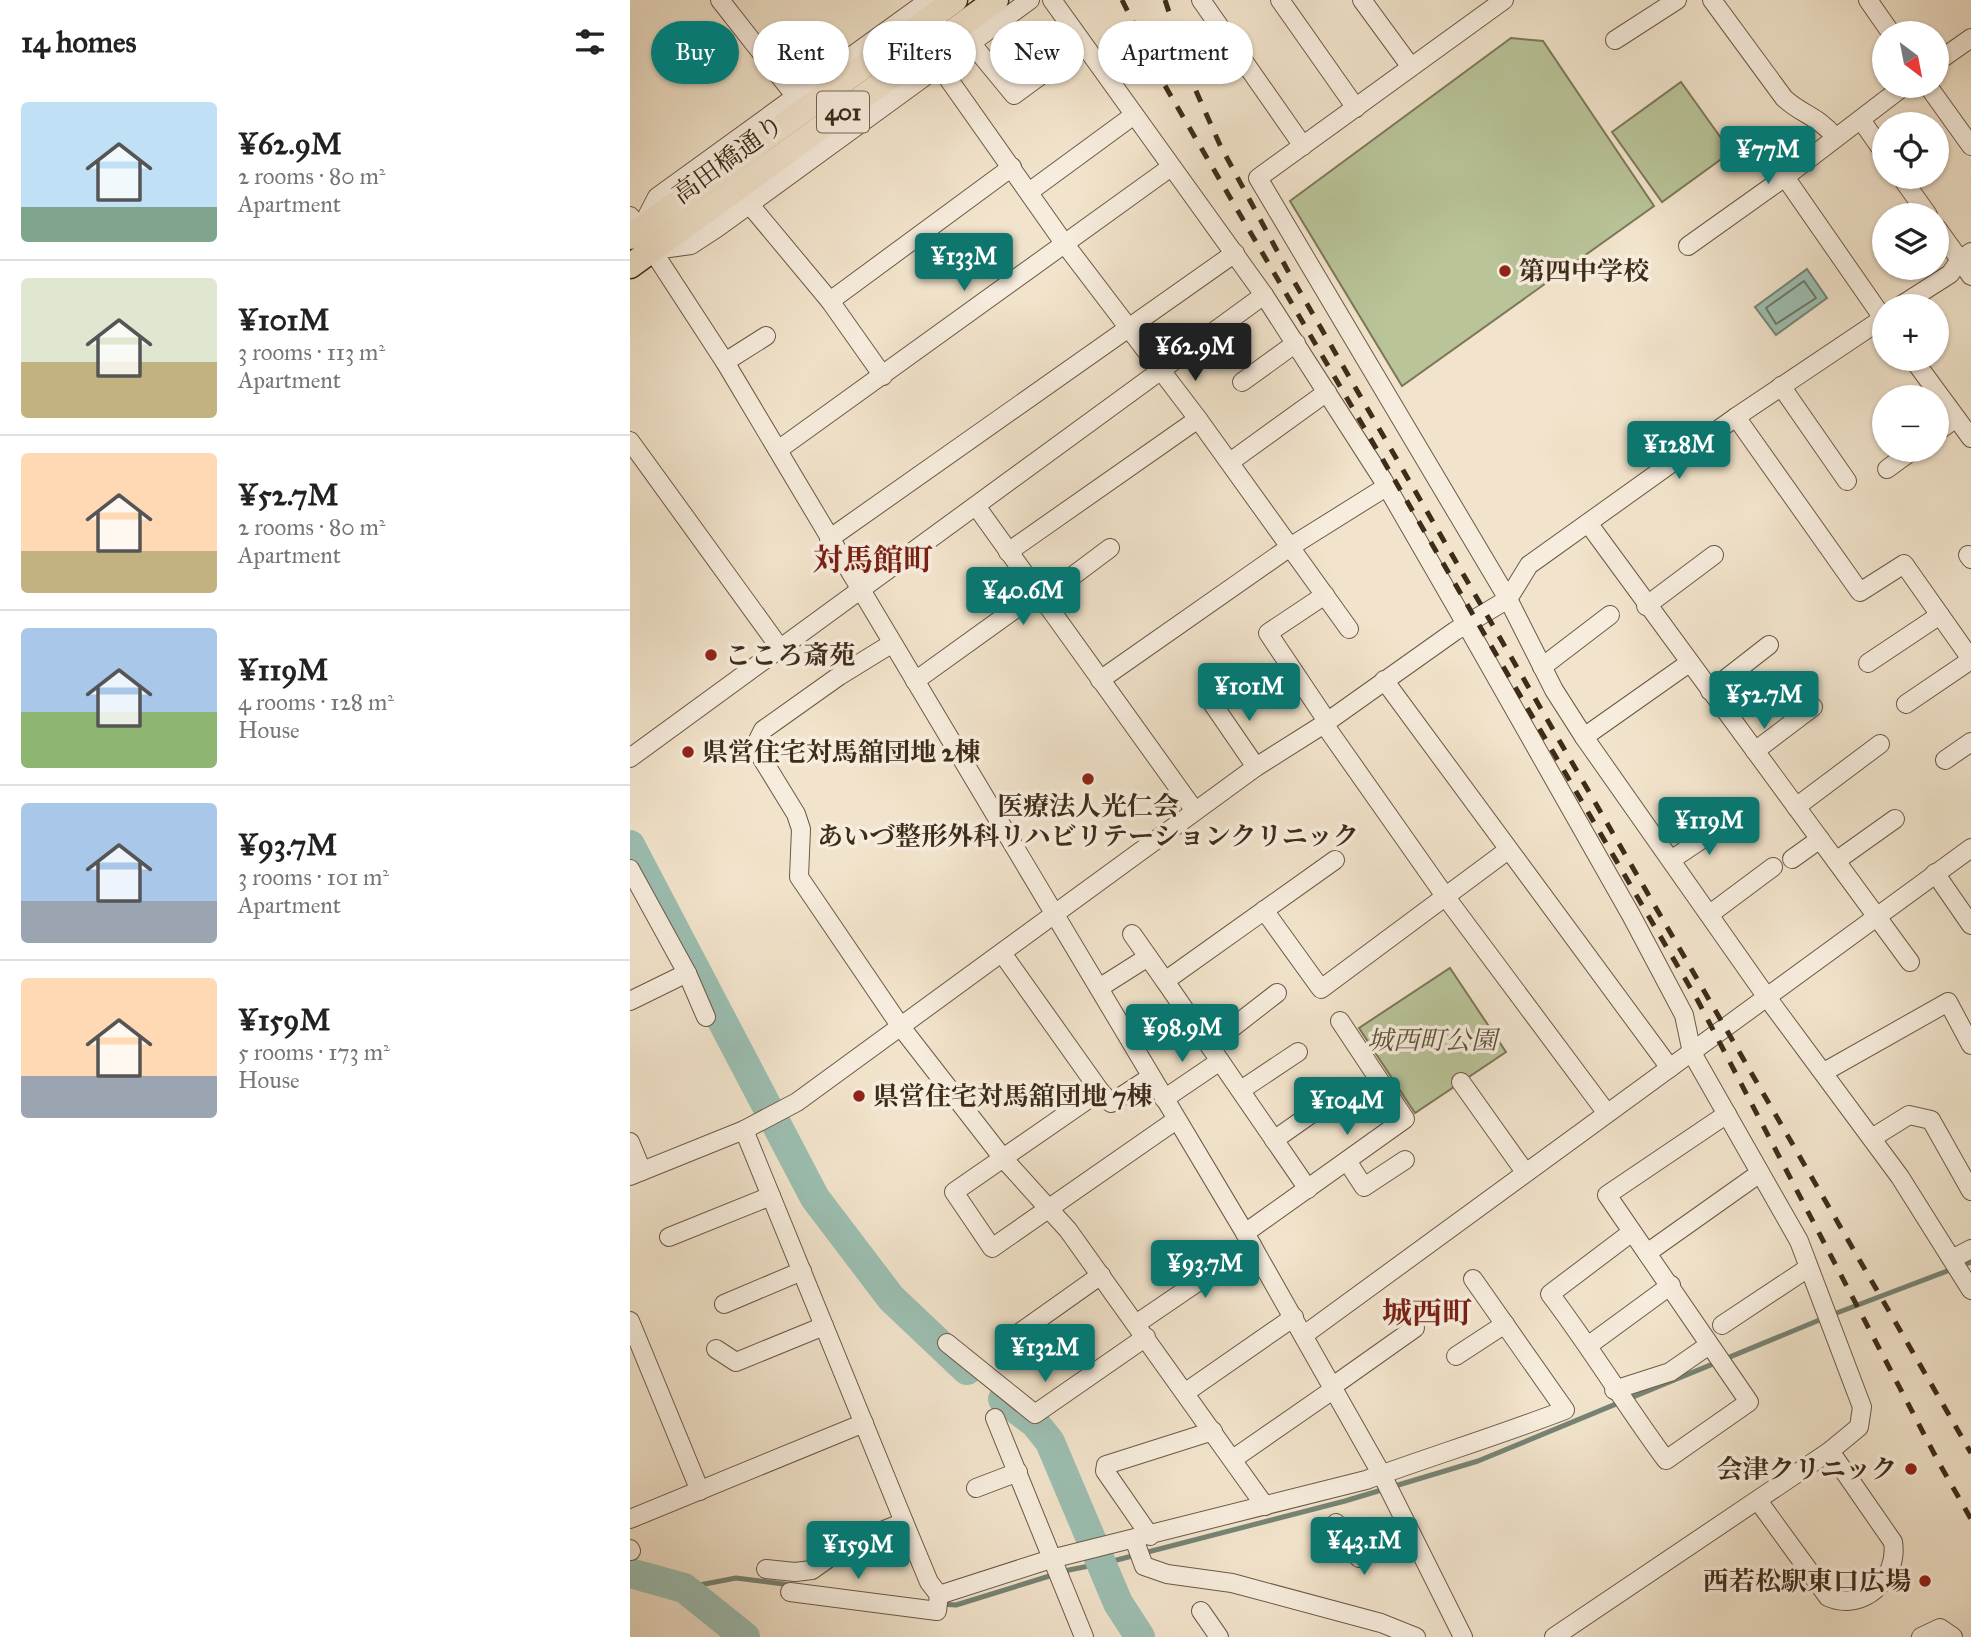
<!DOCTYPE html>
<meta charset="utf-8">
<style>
body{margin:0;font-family:"IM FELL Great Primer","Noto Serif JP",serif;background:#f2f2f2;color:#222;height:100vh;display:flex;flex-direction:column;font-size:26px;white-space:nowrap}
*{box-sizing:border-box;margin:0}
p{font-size:23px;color:#767676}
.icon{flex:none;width:38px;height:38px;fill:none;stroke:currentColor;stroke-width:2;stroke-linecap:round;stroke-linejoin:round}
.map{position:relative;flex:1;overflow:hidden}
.side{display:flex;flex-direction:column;background:#fff;width:630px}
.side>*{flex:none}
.top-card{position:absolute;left:21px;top:21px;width:665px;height:63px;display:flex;gap:14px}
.needle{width:46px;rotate:148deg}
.fabs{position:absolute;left:1242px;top:21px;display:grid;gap:14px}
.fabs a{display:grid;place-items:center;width:77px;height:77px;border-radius:50%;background:#fff;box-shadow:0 2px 5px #0004;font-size:35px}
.price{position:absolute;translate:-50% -60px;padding:0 16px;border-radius:7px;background:#0f766e;color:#fff;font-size:23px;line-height:46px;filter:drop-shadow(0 2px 4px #0008)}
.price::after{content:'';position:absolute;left:50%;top:42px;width:21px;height:16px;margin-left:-10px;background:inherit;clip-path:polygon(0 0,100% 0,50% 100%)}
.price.selected{background:#222;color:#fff}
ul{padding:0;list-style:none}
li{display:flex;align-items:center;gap:21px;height:175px;padding:0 21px}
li+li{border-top:2px solid #e0e0e0}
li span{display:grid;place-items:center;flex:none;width:196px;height:140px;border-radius:7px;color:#555}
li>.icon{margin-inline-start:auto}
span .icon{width:84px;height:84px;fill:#fffc;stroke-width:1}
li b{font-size:30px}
h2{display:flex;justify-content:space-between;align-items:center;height:84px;padding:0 21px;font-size:30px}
.chip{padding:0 24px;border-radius:32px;background:#fff;box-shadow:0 2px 5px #0004;font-size:24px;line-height:63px}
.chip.selected{background:#0f766e;color:#fff}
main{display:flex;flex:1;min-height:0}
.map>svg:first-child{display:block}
</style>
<main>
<section class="side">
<h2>14 homes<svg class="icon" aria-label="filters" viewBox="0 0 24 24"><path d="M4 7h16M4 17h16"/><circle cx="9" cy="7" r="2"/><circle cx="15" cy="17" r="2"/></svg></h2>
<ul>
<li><span style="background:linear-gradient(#bfe0f5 75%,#7fa58c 0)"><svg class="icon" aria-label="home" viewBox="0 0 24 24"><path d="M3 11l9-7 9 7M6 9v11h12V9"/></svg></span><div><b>¥62.9M</b><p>2 rooms · 80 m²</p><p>Apartment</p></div></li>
<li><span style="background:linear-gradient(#dfe7d0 60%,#c2b280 0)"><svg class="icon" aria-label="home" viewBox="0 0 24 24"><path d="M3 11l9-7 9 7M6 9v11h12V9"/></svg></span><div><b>¥101M</b><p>3 rooms · 113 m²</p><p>Apartment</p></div></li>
<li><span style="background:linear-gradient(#ffd9b3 70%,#c2b280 0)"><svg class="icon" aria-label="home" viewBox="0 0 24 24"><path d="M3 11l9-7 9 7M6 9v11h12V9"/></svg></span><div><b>¥52.7M</b><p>2 rooms · 80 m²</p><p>Apartment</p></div></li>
<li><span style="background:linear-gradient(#a9c7e8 60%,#8fb573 0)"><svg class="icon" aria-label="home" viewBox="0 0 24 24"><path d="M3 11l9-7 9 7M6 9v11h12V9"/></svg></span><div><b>¥119M</b><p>4 rooms · 128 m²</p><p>House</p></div></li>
<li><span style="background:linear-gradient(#a9c7e8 70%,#9aa5b1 0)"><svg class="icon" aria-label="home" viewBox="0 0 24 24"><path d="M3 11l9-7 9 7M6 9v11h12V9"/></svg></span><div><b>¥93.7M</b><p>3 rooms · 101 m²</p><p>Apartment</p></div></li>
<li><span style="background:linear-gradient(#ffd9b3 70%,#9aa5b1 0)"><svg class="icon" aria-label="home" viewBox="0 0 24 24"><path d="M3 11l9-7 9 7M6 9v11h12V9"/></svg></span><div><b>¥159M</b><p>5 rooms · 173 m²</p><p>House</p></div></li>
</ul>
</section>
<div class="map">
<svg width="1341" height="1637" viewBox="0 0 1341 1637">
<rect width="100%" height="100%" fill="#f2e4cc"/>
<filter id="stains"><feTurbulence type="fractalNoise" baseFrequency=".00286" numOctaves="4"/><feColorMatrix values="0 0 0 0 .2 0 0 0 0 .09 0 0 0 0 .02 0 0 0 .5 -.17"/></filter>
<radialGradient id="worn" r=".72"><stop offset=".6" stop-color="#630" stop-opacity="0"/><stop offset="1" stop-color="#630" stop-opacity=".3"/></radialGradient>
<!-- green -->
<g fill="#b9c499" stroke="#7c7859" stroke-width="2">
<polygon points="881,38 913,41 1024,206 772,386 660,201"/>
<polygon points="1051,82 1101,152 1032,202 982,132"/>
<polygon points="820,968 876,1052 785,1113 729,1028"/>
</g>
<!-- water -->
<polygon fill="#9cbfb2" stroke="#768475" stroke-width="2" points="1177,269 1197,298 1146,335 1125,307"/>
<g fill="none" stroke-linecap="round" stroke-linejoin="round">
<!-- shore -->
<polygon stroke="#6d7666" stroke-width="2" points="1174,281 1186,298 1146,324 1136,308"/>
<!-- stream -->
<g stroke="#768475" stroke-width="5">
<polyline points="54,1588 106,1578 161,1585"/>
<polyline points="310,1604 326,1605 439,1570 479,1562 715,1501 848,1461 1204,1314 1341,1262"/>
</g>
<!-- river -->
<g stroke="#9cbfb2" stroke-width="30">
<polyline points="0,845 185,1198 261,1298 337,1370"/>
<polyline points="373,1399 405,1423 420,1442 488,1603 510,1637"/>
<polyline points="0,1573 54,1588 115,1637"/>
</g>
<defs>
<g id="minor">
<polyline points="90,0 166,97"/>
<polyline points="422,0 634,295 753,480 836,624 1001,915 1054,1015 1062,1053 1169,1241 1232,1407 1229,1427 1200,1451 924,1637"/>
<polyline points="571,0 673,146"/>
<polyline points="650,0 726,108"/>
<polyline points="732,0 781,67"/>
<polyline points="874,0 628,178 878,599 924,690 954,737 1136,996 1270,1177 1341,1290"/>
<path d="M1082 0 1154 98C1172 115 1187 115 1205 137"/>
<polyline points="1238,0 1261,33"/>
<polyline points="985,40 1047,0"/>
<polyline points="342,44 384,95 452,45"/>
<polyline points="1307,62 1341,38"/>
<polyline points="310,67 434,243 568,419"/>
<polyline points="1298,86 1341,146"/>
<polyline points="1231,120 1255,154"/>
<polyline points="1271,177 1298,215"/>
<polyline points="399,192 504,115"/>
<polyline points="120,205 200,301 253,376"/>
<polyline points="0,216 95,362 615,1233 752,1475 833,1637"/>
<polyline points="13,224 27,197 299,0"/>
<polyline points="1307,228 1330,260 1341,252"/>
<polyline points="1058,246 1155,177"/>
<polyline points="25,250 61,245 87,228 400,0"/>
<polyline points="200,301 382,167"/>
<polyline points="1270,306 1320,274 1330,260 1341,276"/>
<polyline points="1255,321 1155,177 1274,86"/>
<polyline points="1283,359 1341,438"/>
<polyline points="95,362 136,336"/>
<polyline points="612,382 666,343"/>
<polyline points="1151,386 1217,481"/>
<polyline points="1106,417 1230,592 1274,564 1341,659"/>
<polyline points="1307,432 1326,418"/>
<polyline points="0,441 150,648"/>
<polyline points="148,450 541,167"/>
<polyline points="600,462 697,392"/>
<polyline points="1257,469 1283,450"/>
<polyline points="346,506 565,811"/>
<polyline points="958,523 1280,962"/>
<polyline points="199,539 605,253"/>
<polyline points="378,552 568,419 719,629"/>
<polyline points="1338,555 1341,559"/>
<polyline points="695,595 638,633 697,721"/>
<polyline points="1016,606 1084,555"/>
<polyline points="261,644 209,676 133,730 126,744 131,757 166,814 171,829 169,877 271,1027 372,1157 438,1230 635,1506"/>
<polyline points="1238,663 1310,615"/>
<polyline points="912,667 980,615"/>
<polyline points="470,680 660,547 756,487"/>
<polyline points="754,680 1040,1068"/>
<polyline points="285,681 399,599 412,599 480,548"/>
<polyline points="1080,691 1139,645"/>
<polyline points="580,700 626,767"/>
<polyline points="1276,704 1341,660"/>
<polyline points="694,724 815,896 976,1112"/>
<polyline points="954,737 1059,663"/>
<polyline points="1125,751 1183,707"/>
<polyline points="0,758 634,295"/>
<polyline points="1315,760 1341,742"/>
<polyline points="1166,807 1250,744"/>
<polyline points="1162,859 1190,839"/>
<polyline points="1041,860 1096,823"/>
<polyline points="1206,861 1265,819"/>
<polyline points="0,869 57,973 76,1017"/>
<polyline points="1305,873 1341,925"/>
<polyline points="634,910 691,989 878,850"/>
<polyline points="1080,914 1143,867"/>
<polyline points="502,934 535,981"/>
<polyline points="372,953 470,1091 324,1192 362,1248 546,1120"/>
<polyline points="469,988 518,957"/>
<polyline points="0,1001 57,973"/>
<polyline points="580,1045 647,993"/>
<polyline points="1194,1072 1318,1002 1341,1045"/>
<polyline points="831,1082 895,1172"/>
<polyline points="611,1090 668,1052"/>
<polyline points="470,1091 481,1103 521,1077"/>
<polyline points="534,1099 590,1061"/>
<path d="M114 1130 274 1522 299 1582 309 1595 421 1559 736 1480C802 1456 870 1435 935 1410L843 1279"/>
<polyline points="1242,1138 1279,1115 1301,1120 1341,1191"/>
<polyline points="644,1140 701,1100"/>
<polyline points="0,1142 12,1171"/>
<polyline points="717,1161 734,1187 775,1160"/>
<polyline points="0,1176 114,1130 167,1102 626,767 694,724 825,631 878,599 899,565 1106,417 1255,317"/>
<polyline points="678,1189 535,981 705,860"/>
<path d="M1002 1232 920 1294C961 1348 996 1406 1036 1460L1119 1402 977 1195 1097 1114"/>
<polyline points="615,1233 775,1119 710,1021"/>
<polyline points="39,1237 141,1196"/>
<polyline points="1017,1253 1130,1173"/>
<polyline points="1322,1259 1341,1249"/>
<polyline points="94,1304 172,1271"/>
<polyline points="0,1321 70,1491"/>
<polyline points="506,1324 622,1245"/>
<polyline points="1092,1325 1178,1268"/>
<polyline points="674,1335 1341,848"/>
<polyline points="382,1338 471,1275"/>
<polyline points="317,1343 405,1414 516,1337"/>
<polyline points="959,1345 1041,1285"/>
<polyline points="86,1349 106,1362 194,1326"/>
<polyline points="826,1356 875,1324"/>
<polyline points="703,1386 785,1328"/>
<polyline points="984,1390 1040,1372 1079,1345"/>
<polyline points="556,1392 664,1317"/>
<polyline points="365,1418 454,1637"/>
<polyline points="603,1459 704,1389"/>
<polyline points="346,1488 388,1472"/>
<path d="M1129 1502 1198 1597C1233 1613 1269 1578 1263 1542L1200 1451"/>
<polyline points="0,1519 234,1423"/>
<polyline points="706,1523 729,1558 777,1526"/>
<polyline points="520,1536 475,1471 476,1465 583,1431"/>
<polyline points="504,1539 514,1566 537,1574 602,1583 751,1623 786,1637"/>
<polyline points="0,1549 1,1551"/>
<polyline points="136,1569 165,1572 182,1570 217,1545 274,1522"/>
<polyline points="160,1592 307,1611 309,1595"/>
<polyline points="571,1611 589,1637"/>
<polyline points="1291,1637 1310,1628 1323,1637"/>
</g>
<g id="highway">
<polyline points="0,237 325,0"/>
<polyline points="0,266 366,0"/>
</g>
</defs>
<!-- minor casing -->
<use href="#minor" stroke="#6b5a46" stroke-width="20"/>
<!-- highway casing -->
<use href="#highway" stroke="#3e2c19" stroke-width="27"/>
<!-- minor -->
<use href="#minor" stroke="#f7edde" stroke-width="18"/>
<!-- highway -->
<use href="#highway" stroke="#f2e4cc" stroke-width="24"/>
<!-- rail -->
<g stroke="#3e2c19" stroke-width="5" stroke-dasharray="12 12" stroke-linecap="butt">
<polyline points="492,0 534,84 1068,1001 1309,1463 1341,1519"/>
<polyline points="535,0 562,82 590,145 658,271 1341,1453"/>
</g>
</g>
<!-- markers -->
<g fill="#8f2418" stroke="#f7edde" stroke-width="2.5">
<circle cx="875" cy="271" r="7"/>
<circle cx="81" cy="655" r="7"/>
<circle cx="58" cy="752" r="7"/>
<circle cx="458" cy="779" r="7"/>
<circle cx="229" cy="1096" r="7"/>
<circle cx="1281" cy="1469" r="7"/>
<circle cx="1295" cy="1581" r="7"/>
</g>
<g text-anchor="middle" stroke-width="7" stroke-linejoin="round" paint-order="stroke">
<!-- shield labels -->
<rect fill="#f7edde" stroke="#766654" stroke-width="2" x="187" y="91.5" width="52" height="41" rx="5"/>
<g font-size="24" font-weight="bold" fill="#3e2c19">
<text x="213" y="120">401</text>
</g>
<!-- street labels -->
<g font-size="26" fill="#3e2c19" stroke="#f7edde">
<text transform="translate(98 159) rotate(-36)" y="9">高田橋通り</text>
</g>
<!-- poi labels -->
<g font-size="26" font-weight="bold" fill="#3e2c19" stroke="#f7edde" text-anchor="start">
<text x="889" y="280">第四中学校</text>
<text x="95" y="664">こころ斎苑</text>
<text x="72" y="761">県営住宅対馬舘団地 2棟</text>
<text x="458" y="815" text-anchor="middle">医療法人光仁会<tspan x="458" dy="30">あいづ整形外科リハビリテーションクリニック</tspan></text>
<text x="243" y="1105">県営住宅対馬舘団地 7棟</text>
<text x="1267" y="1478" text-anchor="end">会津クリニック</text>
<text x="1281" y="1590" text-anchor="end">西若松駅東口広場</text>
</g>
<!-- park labels -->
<g font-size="26" font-style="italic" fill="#5d5239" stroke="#f7edde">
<text x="802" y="1049">城西町公園</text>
</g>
<!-- quarter labels -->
<g font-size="30" font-weight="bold" fill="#7a1f14" stroke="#f7edde">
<text x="243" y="570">対馬館町</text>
<text x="797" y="1323">城西町</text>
</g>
</g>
<rect width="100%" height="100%" filter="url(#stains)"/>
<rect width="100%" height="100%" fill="url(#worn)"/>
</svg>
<div class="fabs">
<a><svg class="needle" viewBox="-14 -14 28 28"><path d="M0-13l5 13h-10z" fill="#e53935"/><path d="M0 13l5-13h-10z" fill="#767676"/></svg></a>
<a><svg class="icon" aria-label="locate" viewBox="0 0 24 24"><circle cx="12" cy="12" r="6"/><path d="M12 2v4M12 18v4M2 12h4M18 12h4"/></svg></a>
<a><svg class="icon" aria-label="layers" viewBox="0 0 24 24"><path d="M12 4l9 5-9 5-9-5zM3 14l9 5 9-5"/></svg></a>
<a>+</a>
<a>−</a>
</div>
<b class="price" style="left:1138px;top:186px">¥77M</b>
<b class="price" style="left:334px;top:293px">¥133M</b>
<b class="price selected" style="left:565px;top:383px">¥62.9M</b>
<b class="price" style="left:1049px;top:481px">¥128M</b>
<b class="price" style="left:393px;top:627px">¥40.6M</b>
<b class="price" style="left:619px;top:723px">¥101M</b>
<b class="price" style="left:1134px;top:731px">¥52.7M</b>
<b class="price" style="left:1079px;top:857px">¥119M</b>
<b class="price" style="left:552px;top:1064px">¥98.9M</b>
<b class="price" style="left:717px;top:1137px">¥104M</b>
<b class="price" style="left:575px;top:1300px">¥93.7M</b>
<b class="price" style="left:415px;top:1384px">¥132M</b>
<b class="price" style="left:734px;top:1577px">¥43.1M</b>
<b class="price" style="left:228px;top:1581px">¥159M</b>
<div class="top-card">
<a class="chip selected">Buy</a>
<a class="chip">Rent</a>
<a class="chip">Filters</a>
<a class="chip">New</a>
<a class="chip">Apartment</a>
</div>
</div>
</main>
